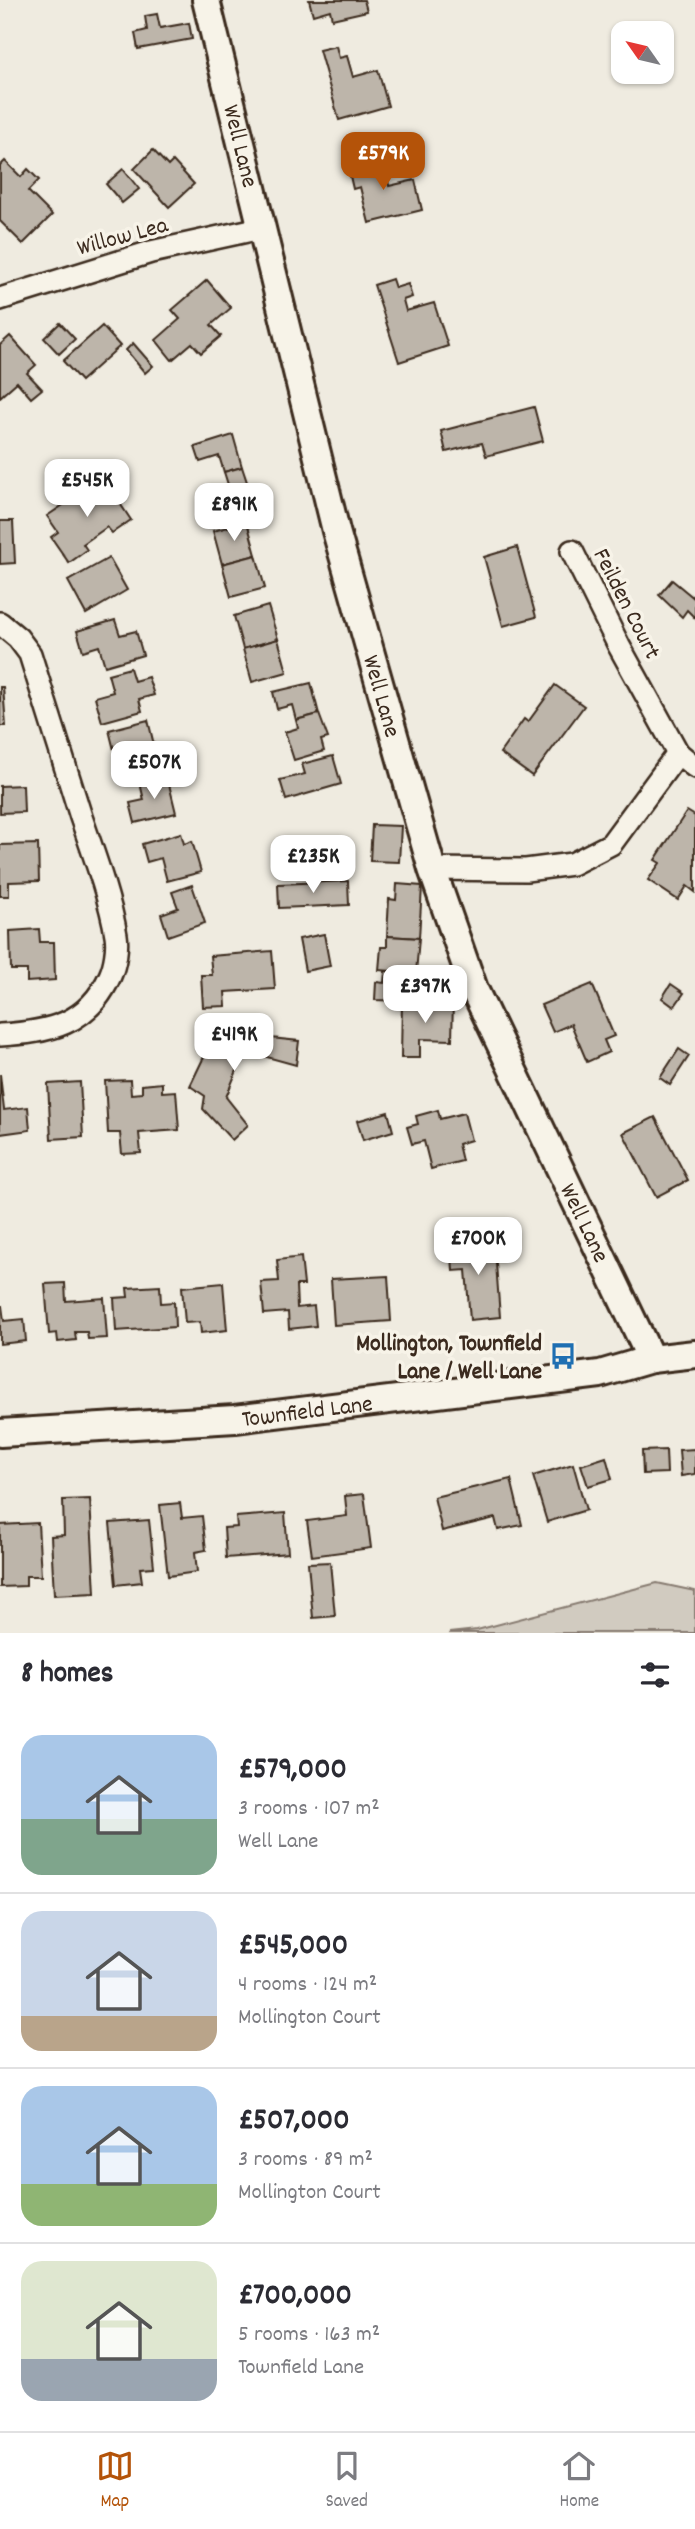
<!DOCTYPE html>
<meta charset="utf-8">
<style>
body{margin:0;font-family:Dekko,sans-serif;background:#f2f2f3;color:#2b2b33;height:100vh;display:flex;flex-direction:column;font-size:26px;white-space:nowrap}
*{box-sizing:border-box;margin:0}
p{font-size:23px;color:#7c7c81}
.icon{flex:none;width:38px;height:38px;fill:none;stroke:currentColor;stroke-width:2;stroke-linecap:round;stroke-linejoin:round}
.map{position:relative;height:1633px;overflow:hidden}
.sheet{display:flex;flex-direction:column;background:#fff;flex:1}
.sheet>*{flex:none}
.needle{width:46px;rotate:304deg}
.buttons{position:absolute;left:611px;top:21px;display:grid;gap:14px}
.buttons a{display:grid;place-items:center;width:63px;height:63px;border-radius:14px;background:#fff;box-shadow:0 2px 5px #0004;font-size:35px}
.price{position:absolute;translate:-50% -60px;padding:0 16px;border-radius:14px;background:#fff;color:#222;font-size:23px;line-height:46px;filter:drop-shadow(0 2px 4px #0008)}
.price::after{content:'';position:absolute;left:50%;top:42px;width:21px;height:16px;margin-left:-10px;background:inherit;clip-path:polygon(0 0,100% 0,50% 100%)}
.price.on{background:#b45309;color:#fff}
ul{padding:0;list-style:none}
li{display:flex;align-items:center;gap:21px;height:175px;padding:0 21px}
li+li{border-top:2px solid #e1e1e2}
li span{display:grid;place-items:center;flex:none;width:196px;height:140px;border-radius:21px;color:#555}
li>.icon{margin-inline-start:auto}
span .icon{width:84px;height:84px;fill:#fffc;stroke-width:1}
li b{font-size:30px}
h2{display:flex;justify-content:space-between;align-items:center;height:84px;padding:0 21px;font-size:30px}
.tabs{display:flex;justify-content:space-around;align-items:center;height:98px;border-top:2px solid #e1e1e2;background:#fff;font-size:19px;color:#7c7c81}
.tabs a{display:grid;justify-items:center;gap:4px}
.tabs .on{color:#b45309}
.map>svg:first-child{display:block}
</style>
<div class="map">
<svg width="695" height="1633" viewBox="0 0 695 1633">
<rect width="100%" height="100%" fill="#efebe0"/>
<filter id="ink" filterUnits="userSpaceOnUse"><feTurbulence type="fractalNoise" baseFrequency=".0143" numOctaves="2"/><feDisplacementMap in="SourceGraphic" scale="14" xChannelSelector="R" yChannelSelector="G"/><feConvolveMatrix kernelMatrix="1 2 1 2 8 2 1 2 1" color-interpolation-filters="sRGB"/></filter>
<g filter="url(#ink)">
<!-- green -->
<polygon fill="#d1cbc0" stroke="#867a6f" stroke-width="2" points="657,1583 695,1591 695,1633 449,1633 477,1630"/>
<!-- building -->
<g fill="#bdb5aa" stroke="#3b2a1e" stroke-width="2">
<polygon points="309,0 364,0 367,11 332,19 330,10 313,15"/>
<polygon points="157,14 160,28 189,23 192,39 138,49 135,33 147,30 145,16"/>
<polygon points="336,46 339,58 347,56 353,77 378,70 388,106 339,120 319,50"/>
<polygon points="153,150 168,166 173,161 194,184 169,207 134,169"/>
<polygon points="370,158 372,166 377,165 379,173 386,171 389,186 415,180 422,210 369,223 360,187 353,189 347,163"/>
<polygon points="5,161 21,177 28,169 39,180 28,191 52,215 23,244 0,221 0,166"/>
<polygon points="123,169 139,189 122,203 106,184"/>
<polygon points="392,279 395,288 408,284 412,297 403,300 406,311 434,303 448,346 399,362 374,285"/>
<polygon points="207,280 231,308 211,325 221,336 201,353 192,343 172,360 156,340 180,319 172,310"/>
<polygon points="60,323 75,339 59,354 44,338"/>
<polygon points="102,326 120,346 81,381 63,361"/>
<polygon points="10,336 36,365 27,373 42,389 31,398 17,382 0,397 0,345"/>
<polygon points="133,343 153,366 145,373 126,350"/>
<polygon points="534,407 543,441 486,456 482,443 446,452 441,431"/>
<polygon points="233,435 242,467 224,472 219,456 200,462 195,447"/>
<polygon points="242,467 253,500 220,510 216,495 230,491 224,472"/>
<polygon points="103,478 131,520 112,533 107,527 83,544 87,550 69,563 51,537 58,532 47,516"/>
<polygon points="0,521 13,521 15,563 0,564"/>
<polygon points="247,522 256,555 222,564 213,531"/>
<polygon points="517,547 536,617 503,626 484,557"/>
<polygon points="256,555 265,588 231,597 222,564"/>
<polygon points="109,558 127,590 86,614 68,581"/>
<polygon points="672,580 695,599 695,618 687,610 682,617 659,595"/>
<polygon points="268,606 278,639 243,649 234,616"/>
<polygon points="115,620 120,635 136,631 143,655 105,666 99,646 83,651 77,631"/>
<polygon points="278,639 287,672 252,682 243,649"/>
<polygon points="130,668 134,681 148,677 154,695 139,699 142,711 102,722 95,697 113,692 108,674"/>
<polygon points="311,683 319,714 296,720 292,705 277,709 273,692"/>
<polygon points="555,685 584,706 532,776 500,753 524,719 528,722"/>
<polygon points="0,687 3,687 6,726 0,726"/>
<polygon points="319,714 328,738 321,740 324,751 294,760 285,732 298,728 296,720"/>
<polygon points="148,720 155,749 168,746 171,758 136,767 132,749 115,754 109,730"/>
<polygon points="333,756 341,784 286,800 280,780 305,774 302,764"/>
<polygon points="167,776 176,813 135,823 130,803 144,800 140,783"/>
<polygon points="23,785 24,812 0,813 0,786"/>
<polygon points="687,811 695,816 695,892 687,886 678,900 648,880 660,863 655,860"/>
<polygon points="372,825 401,826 399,862 370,861"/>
<polygon points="181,833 184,844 192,841 201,872 167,881 161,858 147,862 142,844"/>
<polygon points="38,844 39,881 9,882 9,896 0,896 0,845"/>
<polygon points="348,881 349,905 279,908 278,884"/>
<polygon points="397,884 422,886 419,938 387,936 389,899 396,900"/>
<polygon points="192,885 205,923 168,936 161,914 178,908 172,892"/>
<polygon points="39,929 40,942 54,942 55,980 27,982 27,970 11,970 10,931"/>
<polygon points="324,934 330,966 305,971 299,939"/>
<polygon points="387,936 419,938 416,973 379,970 381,947 387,947"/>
<polygon points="272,951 275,989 225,992 226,1006 203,1007 201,975 212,975 210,956"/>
<polygon points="385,971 416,973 414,984 431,985 430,1002 375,1000 376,982 384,983"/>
<polygon points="592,984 614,1036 604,1040 609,1052 587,1062 571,1024 553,1032 541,1005"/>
<polygon points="671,984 684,993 674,1007 662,998"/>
<polygon points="402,1001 453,1001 452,1040 420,1039 420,1058 401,1058"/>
<polygon points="240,1026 261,1037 299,1041 296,1065 245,1051 226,1097 248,1125 232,1140 203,1109 205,1096 190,1086 213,1038 230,1044"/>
<polygon points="679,1049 689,1056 670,1085 660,1078"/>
<polygon points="0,1074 4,1110 28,1107 30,1130 0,1134"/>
<polygon points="130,1080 131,1094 142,1093 142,1085 162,1083 162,1092 176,1091 179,1130 139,1133 141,1153 122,1154 120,1133 108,1133 105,1081"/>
<polygon points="80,1082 83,1137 51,1139 48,1084"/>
<polygon points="438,1110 440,1119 464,1113 471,1140 458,1144 462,1161 431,1169 424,1141 412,1144 407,1127 418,1124 416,1116"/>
<polygon points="388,1112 393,1131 363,1140 357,1121"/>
<polygon points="655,1117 688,1180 656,1197 623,1133"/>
<polygon points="478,1238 479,1251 495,1250 500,1317 470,1320 466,1270 453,1271 451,1240"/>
<polygon points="301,1257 304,1285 296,1285 297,1308 314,1306 316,1326 289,1329 288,1312 264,1314 261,1282 279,1281 277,1260"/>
<polygon points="388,1276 391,1321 334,1325 331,1279"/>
<polygon points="65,1283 66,1301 104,1298 107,1338 88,1339 87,1332 75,1332 76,1340 58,1342 57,1333 49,1334 45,1284"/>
<polygon points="223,1283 227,1330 201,1333 200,1322 185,1323 182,1287"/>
<polygon points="160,1286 161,1303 174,1302 175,1327 116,1331 114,1298 128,1297 127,1288"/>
<polygon points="0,1306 2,1306 4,1321 24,1319 26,1341 0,1344"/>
<polygon points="695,1449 695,1474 681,1476 679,1450"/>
<polygon points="666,1450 667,1473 643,1474 642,1451"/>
<polygon points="606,1457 612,1479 588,1486 581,1465"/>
<polygon points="573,1464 586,1510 547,1522 533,1476"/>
<polygon points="511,1479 522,1525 498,1530 495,1518 442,1531 434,1497"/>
<polygon points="364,1494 371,1548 312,1556 307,1521 347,1516 345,1496"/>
<polygon points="90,1499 95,1593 54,1595 51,1536 64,1535 63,1500"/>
<polygon points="180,1503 182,1518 202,1516 206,1550 195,1552 197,1572 168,1576 160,1505"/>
<polygon points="285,1513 288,1553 226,1558 224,1528 237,1527 236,1517"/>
<polygon points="149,1520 154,1567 140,1568 142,1582 116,1585 110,1523"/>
<polygon points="38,1523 41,1576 26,1576 26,1586 0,1587 0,1525"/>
<polygon points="330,1562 335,1616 313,1618 308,1563"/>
</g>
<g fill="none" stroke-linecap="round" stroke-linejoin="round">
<defs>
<g id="minor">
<polyline points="0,299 151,252 261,228"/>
<polyline points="572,551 619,646 678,753"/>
<path d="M0 623 18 638 30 654C47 708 64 763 81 817 93 852 110 898 116 935 118 947 115 965 110 976 88 1025 49 1032 0 1035"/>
<polyline points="432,869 526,870 572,864 611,844 678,753 695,767"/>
</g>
<g id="tertiary">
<path id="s1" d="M206 0 336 531 432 869 474 989 651 1359"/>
<path id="s2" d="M0 1433 235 1419 600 1374 651 1359 695 1354"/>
</g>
</defs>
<!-- minor casing -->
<use href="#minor" stroke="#3b2a1e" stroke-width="26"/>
<!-- tertiary casing -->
<use href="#tertiary" stroke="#3b2a1e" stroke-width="32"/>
<!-- minor -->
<use href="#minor" stroke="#f7f3e8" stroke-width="21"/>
<!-- tertiary -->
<use href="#tertiary" stroke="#f7f3e8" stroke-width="26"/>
</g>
</g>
<!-- icons -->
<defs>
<symbol id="bus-bare" viewBox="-9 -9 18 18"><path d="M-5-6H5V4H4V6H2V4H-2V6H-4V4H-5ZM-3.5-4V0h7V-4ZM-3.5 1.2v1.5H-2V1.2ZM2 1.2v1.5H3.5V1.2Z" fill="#1f6fb2" stroke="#f7f3e8" stroke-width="2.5" paint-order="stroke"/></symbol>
</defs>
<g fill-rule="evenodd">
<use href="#bus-bare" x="544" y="1337" width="38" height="38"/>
</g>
<g text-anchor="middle" stroke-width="7" stroke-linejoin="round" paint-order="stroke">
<!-- street labels -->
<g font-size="24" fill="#3b2a1e" stroke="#f7f3e8">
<text dy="8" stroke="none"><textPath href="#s1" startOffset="150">Well Lane</textPath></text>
<text transform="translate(122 235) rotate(-15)" y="8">Willow Lea</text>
<text transform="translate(628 603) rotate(63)" y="8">Feilden Court</text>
<text dy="8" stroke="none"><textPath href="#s1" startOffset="718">Well Lane</textPath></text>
<text dy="8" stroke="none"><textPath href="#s1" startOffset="1284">Well Lane</textPath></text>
<text dy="8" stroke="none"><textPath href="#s2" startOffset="308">Townfield Lane</textPath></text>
</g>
<!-- poi labels -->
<g font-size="24" font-weight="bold" fill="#3b2a1e" stroke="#f7f3e8" text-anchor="end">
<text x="542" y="1350">Mollington, Townfield<tspan x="542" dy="28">Lane / Well Lane</tspan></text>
</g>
</g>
</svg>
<div class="buttons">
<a><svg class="needle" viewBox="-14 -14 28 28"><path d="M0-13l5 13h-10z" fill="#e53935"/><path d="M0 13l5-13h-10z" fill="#7c7c81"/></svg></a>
</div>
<b class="price on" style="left:383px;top:192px">£579K</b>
<b class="price" style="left:87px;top:519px">£545K</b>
<b class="price" style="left:234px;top:543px">£891K</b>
<b class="price" style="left:154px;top:801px">£507K</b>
<b class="price" style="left:313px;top:895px">£235K</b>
<b class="price" style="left:425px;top:1025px">£397K</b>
<b class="price" style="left:234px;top:1073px">£419K</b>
<b class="price" style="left:478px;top:1277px">£700K</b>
</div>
<section class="sheet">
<h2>8 homes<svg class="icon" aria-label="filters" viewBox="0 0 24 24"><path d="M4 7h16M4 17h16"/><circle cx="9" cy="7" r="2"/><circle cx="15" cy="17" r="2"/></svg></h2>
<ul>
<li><span style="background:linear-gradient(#a9c7e8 60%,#7fa58c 0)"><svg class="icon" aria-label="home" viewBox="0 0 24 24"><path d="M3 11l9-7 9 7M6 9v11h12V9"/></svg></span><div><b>£579,000</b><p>3 rooms · 107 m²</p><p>Well Lane</p></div></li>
<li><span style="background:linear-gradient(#c9d6e8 75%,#b9a48a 0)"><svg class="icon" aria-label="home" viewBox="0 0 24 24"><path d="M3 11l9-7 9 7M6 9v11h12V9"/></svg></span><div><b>£545,000</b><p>4 rooms · 124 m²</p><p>Mollington Court</p></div></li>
<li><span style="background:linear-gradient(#a9c7e8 70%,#8fb573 0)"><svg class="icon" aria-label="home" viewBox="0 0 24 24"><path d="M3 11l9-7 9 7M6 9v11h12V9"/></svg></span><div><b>£507,000</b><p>3 rooms · 89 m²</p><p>Mollington Court</p></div></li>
<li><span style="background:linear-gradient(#dfe7d0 70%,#9aa5b1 0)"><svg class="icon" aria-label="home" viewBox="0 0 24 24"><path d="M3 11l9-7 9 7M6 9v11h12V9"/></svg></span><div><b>£700,000</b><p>5 rooms · 163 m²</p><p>Townfield Lane</p></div></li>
</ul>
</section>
<nav class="tabs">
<a class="on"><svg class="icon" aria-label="map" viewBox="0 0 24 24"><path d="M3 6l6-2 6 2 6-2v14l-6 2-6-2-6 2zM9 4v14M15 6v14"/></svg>Map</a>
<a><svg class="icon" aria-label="saved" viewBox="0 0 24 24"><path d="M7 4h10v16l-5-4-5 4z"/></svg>Saved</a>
<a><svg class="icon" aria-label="home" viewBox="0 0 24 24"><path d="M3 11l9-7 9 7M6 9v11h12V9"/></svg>Home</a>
</nav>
